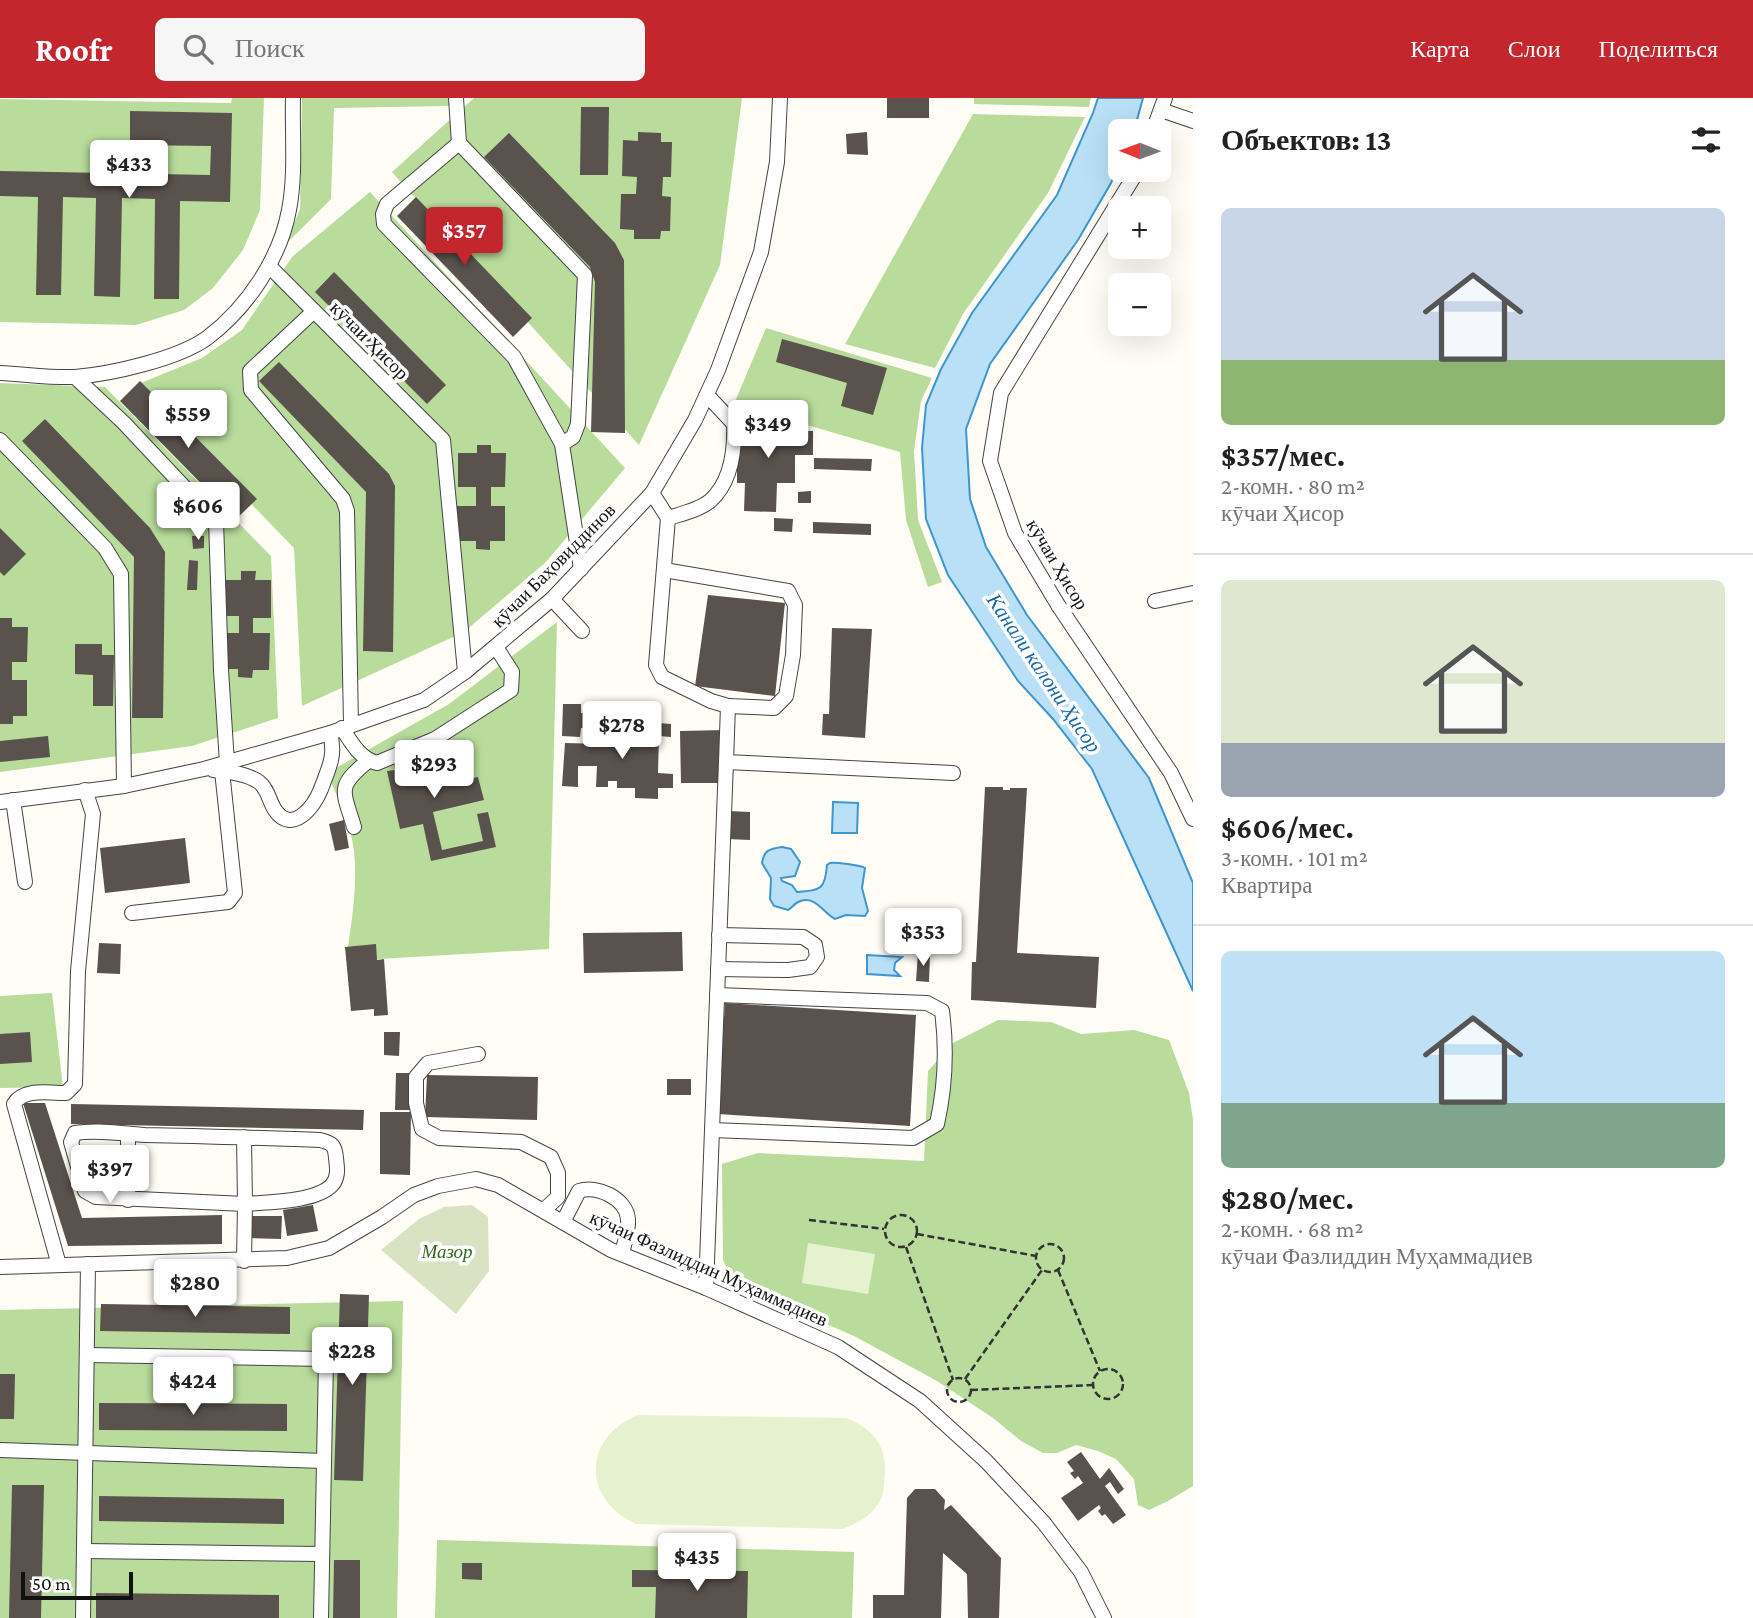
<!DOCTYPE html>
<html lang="ru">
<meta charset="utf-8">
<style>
body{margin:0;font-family:"Crimson Pro",serif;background:#f6f6f6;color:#222;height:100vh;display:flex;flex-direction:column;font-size:26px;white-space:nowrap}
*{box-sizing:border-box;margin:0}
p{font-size:23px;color:#767676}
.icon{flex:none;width:38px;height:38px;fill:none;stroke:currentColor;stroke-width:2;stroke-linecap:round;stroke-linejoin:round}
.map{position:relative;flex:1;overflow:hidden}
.sheet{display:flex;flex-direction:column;background:#fff;width:560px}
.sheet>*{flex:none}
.needle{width:46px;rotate:271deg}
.controls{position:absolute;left:1108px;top:21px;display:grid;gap:14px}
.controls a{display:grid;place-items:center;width:63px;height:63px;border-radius:10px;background:#fff;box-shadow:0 7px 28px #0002;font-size:35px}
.scale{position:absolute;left:21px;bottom:18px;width:112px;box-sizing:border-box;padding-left:7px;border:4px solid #111;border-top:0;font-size:19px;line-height:24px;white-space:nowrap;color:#111;-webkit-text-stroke:5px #fff;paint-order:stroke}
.price{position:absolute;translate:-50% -60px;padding:0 16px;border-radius:7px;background:#fff;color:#222;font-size:23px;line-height:46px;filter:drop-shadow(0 2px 4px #0008)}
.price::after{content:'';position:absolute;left:50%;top:42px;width:21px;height:16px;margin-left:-10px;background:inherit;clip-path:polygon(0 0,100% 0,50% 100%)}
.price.on{background:#c4262e;color:#fff}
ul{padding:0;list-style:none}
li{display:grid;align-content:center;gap:14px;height:371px;padding:0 28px}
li+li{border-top:2px solid #e0e0e0}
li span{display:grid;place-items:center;height:217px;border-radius:10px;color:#555}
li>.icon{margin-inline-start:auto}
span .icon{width:126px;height:126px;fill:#fffc;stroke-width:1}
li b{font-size:30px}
h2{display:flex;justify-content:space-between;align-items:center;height:84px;padding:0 28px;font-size:30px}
header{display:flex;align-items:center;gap:42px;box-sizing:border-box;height:98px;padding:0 35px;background:#c4262e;color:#fff}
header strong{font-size:33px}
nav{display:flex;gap:38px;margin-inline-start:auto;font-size:24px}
.search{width:490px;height:63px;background:#f6f6f6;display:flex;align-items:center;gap:18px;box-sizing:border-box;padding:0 24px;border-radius:10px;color:#767676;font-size:26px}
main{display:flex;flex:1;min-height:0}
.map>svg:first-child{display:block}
</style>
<header>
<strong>Roofr</strong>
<div class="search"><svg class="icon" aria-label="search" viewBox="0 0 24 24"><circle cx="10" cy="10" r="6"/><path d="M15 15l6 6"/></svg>Поиск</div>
<nav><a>Карта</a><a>Слои</a><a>Поделиться</a></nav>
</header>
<main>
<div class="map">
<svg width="1193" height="1520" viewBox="0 0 1193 1520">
<rect width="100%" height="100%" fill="#fffdf5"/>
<!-- forest -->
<g fill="#b9dc9c">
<polygon points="232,0 264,0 260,112 243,152 213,190 184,212 136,227 0,224 0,1 231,5"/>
<polygon points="302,0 458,0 449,8 334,10 331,101 286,146 300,111"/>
<polygon points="474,0 742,0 720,167 639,347 392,74"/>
<polygon points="974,0 1091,0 1089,9 974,6"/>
<polygon points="973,16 1085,19 1048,95 963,216 935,270 845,246"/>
<polygon points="370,94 625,370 546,464 464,534 302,608 294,450 136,287 202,260 242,232 292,159"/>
<polygon points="766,230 932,280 921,303 914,353 918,422 942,484 928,489 906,422 900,354 734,306"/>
<polygon points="0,285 105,289 271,458 278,620 192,648 0,674"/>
<path d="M557 524 549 851 346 863C351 826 358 790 354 753 351 726 338 700 327 675L449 606Z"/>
<polygon points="52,895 63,989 0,990 0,898"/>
<polygon points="998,922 1051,924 1081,936 1134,932 1169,942 1189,995 1193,1022 1193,1388 1168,1403 1149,1412 1138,1407 1134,1381 1116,1361 1098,1353 1076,1347 1057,1355 1043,1355 1021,1343 993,1320 937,1283 856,1239 734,1185 723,1162 722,1066 758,1055 924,1063 928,973 953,945"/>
<polygon points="403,1203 397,1520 0,1520 0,1212"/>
<polygon points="437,1442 854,1454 852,1520 435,1520"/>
</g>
<!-- cemetery -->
<polygon fill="#d9e3c4" points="472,1107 488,1119 489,1173 456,1216 381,1152 419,1121 444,1109"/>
<!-- pitch -->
<g fill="#e6f2cf">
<polygon points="808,1145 875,1156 868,1196 802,1185"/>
<path d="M638 1317 846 1320C877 1332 889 1352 884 1385 884 1392 882 1401 878 1406 870 1419 856 1426 842 1431L636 1426C581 1401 583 1339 638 1317Z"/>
</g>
<!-- water -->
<g fill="#b9e0f7" stroke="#3f96cf" stroke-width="2">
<polygon points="1098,0 1143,0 1134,33 1120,33 1120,65 1111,85 1078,142 990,266 966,331 970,401 986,449 1027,517 1149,680 1193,785 1193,893 1092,671 1053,621 1018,583 948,477 926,421 922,350 926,307 941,271 972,215 1057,97 1093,15"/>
<polygon points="833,704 858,705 857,735 832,735"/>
<path d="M782 749 791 751 800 764 795 778 781 780 782 783 792 787 797 794C821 792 825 792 827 767L830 765C835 764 860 767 865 770L862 790 868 813 865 818 846 817 835 821C823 815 815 796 798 804 794 806 792 810 788 812L774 808 770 801 771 780 762 765C764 752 769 751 782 749Z"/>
<polygon points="867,857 902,859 895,865 894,872 900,878 867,876"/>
</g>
<!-- building -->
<g fill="#5a524d">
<rect x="887" y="0" width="42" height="20"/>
<polygon points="581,9 609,9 608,77 580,77"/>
<polygon points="130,13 232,15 230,104 180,103 179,201 154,201 155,101 122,100 120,199 94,198 96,100 63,99 61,197 36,197 38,99 0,98 0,73 210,77 211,48 130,47"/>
<polygon points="638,34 661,35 661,44 672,44 671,79 663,79 662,98 671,99 670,133 661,133 660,141 634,141 634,132 620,131 621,96 636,96 637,79 622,78 623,42 638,43"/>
<polygon points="867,34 868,57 847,56 846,36"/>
<polygon points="509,35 615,145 624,162 625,335 591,334 595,184 590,169 484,59"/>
<polygon points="416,99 532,220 513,239 397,118"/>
<polygon points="334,174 446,287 427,306 315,194"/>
<polygon points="782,241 887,270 873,317 841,308 847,285 776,264"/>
<polygon points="279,264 389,376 395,388 393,554 363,553 366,394 259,283"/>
<polygon points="140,283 257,401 236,421 120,303"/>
<polygon points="45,321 150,430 165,454 163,620 132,620 134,459 22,343"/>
<polygon points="737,321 782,321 782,333 813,333 813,357 795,357 795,385 777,385 776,414 744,413 745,385 737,385"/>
<polygon points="477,347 491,347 491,355 506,355 505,389 491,389 491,408 505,408 505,443 490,443 490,452 476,451 476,443 457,443 457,408 476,408 476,389 458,389 458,355 477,355"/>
<polygon points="814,360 872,361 871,373 814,371"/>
<polygon points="811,393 811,405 798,405 798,394"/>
<polygon points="774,420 793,421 792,434 774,433"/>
<polygon points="813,424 871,426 871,437 813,435"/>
<polygon points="0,430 26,456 4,478 0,474"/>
<polygon points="192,438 204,438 204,450 193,451"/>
<polygon points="189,462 198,463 197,492 187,492"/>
<polygon points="241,473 256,473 255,482 271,482 271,520 253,520 253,535 270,535 269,572 253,572 252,580 238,579 238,571 222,571 223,535 239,535 239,518 223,518 224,482 241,482"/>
<polygon points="708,497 785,505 775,598 695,588"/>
<polygon points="0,520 12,520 12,529 28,529 27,564 12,564 12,582 27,582 27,618 13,618 13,626 0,626"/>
<polygon points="832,530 872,531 865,640 822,637 823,616 829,616"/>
<polygon points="75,546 102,546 102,557 114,557 113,608 93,608 93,577 75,576"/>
<polygon points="591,603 610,603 610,616 596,616 596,630 581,630 580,639 562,638 563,606 581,606 581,615 591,615"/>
<polygon points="658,625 671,626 671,639 659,638 658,675 673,676 673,690 658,690 658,701 635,700 635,690 617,690 617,683 608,683 608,689 596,689 597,668 578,668 578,689 562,688 565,645 604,646 604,627 626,627 626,636 641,636 641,630 658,630"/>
<polygon points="725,632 722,685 681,685 680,633"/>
<polygon points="48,638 50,659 0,664 0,643"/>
<polygon points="425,648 428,661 419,662 421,670 453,663 456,673 441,676 443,687 478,679 484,702 433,714 442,752 483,743 477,716 488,714 496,749 431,763 423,726 400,731 387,673 395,672 392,656"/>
<polygon points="985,689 1003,689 1003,692 1010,692 1010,690 1027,690 1017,855 1099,859 1096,910 971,902 972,864 976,864"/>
<polygon points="728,713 750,714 750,742 727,741"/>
<polygon points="344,722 349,750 335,753 329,726"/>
<polygon points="185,740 190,785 105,795 100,750"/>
<rect x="926" y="810" width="16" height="15"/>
<polygon points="682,834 683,873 584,875 583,835"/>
<rect x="930" y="835" width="11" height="13"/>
<polygon points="99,845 121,846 120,876 97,875"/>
<polygon points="376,846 377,862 384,861 388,917 374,918 374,911 351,913 345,849"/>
<polygon points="918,855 930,856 929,884 916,883"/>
<polygon points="725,905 916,917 910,1028 718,1016"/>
<polygon points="30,934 32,964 0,966 0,936"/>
<polygon points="384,934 400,934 399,958 384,957"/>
<polygon points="396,975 412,975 411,1012 395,1012"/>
<polygon points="427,977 538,979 537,1022 425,1019"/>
<rect x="667" y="981" width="24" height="16"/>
<polygon points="23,1005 45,1005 82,1120 222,1117 222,1146 68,1148"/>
<polygon points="71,1006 364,1012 363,1032 71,1026"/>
<polygon points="380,1014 411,1014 410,1077 380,1076"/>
<polygon points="313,1107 318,1133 287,1138 283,1112"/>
<polygon points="250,1118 282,1118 281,1141 249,1140"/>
<polygon points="340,1196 369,1197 363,1383 334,1382"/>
<polygon points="101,1206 290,1209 290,1236 100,1233"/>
<polygon points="0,1276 15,1276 14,1321 0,1321"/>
<polygon points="99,1305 287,1306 287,1333 99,1332"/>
<polygon points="1081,1354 1100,1381 1109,1370 1124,1391 1118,1396 1110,1384 1105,1388 1126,1417 1113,1426 1105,1416 1102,1418 1098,1413 1101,1410 1099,1407 1078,1423 1061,1400 1083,1385 1078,1378 1075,1381 1070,1375 1074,1373 1067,1364"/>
<polygon points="12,1387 44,1387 41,1520 9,1520"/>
<polygon points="915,1391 935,1391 945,1402 944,1412 951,1407 1001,1460 999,1520 968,1520 967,1476 943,1455 941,1520 873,1520 873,1497 904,1497 907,1400"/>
<polygon points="99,1398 284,1401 284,1426 99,1423"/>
<polygon points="334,1462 360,1462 360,1520 333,1520"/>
<polygon points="462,1465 482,1465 482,1482 462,1481"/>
<polygon points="632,1472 748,1473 747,1520 655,1520 656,1489 632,1489"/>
<polygon points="96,1495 279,1497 279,1520 96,1520"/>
</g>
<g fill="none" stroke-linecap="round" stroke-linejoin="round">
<defs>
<g id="minor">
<polyline points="456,0 459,45 585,177 578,326 573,339 562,346 581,471"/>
<polyline points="1161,12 1193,23"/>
<polyline points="1153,33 1165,0"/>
<polyline points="459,45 387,106 383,116 384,126 514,259 562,346"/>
<polyline points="1138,72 1001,295 990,363 1015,435 1058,507 1171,675 1193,721"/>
<polyline points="269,168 443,342 465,574"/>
<polyline points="314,213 250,273 251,292 343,401 347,413 351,627"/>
<path d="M0 275C24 276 50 280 75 279 111 276 178 261 207 240 247 210 280 161 289 112 296 76 292 37 293 0"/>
<polyline points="75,279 124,325 216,423 221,572 227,665"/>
<polyline points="0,342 105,450 121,476 124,688"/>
<polyline points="652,395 668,420 656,567 662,579 711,603 728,608 726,664 953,675"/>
<path d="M668 420C681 416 699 412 710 403 731 384 735 352 734 326L707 297"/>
<polyline points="664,472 788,493 795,507 793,557 786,598 774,610 728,608"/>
<polyline points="552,501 582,533"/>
<polyline points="1155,503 1193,495"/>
<path d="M342 630C351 644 360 661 377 665L435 641 511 592 512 574 496 549"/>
<path d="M213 672C228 674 246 675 259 684 268 691 269 703 275 712 292 737 314 709 321 691 329 669 336 658 330 635"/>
<polyline points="13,702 25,784"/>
<polyline points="0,704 124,688 204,671 330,635 424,602 465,574 552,501 652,395 695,322 718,272 761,154 777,64 780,0"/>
<path d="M354 729C343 692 336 689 368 663"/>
<polyline points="132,815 228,804 235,795 222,673"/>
<polyline points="718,871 788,872 810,869 817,859 815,847 803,839 719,837"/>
<polyline points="478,956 428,965 416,979 416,1005 422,1031 439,1040 521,1044 551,1059 558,1075 558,1099 544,1112"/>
<path d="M712 1032 913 1040 937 1026C945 990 947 951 942 913L927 905 717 897"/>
<polyline points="128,1102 128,1036"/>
<path d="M563 1124 579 1093C597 1087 626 1100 628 1121 629 1132 624 1146 622 1156"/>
<path d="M244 1163 245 1106 96 1099 85 1093 71 1044 75 1035C98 1031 122 1036 145 1037 204 1038 262 1040 320 1042 332 1045 335 1047 336 1060 337 1069 339 1079 332 1087 316 1104 268 1104 245 1106L244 1039"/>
<path d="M59 1167 14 1006C23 990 49 995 66 995L75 986 78 873 93 716 85 692"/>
<polyline points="0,1169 287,1160 329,1150 382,1119 414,1097 438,1088 476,1081 498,1087 611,1152 706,1190 838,1249 920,1303 986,1363 1044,1425 1081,1474 1104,1520"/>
<polyline points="706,1190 726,664"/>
<polyline points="87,1257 326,1261 321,1520"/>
<polyline points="0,1352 324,1363"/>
<polyline points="84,1453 322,1456"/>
<polyline points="83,1520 88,1166"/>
</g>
</defs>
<!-- minor casing -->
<use href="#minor" stroke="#444" stroke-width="16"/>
<!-- path -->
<g stroke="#333" stroke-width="2.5" stroke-dasharray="7 3.5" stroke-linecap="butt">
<circle cx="901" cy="1133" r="16"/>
<polyline points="809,1122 884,1131"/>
<polyline points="917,1136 1036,1158"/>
<circle cx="1050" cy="1160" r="14"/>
<polyline points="906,1149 953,1282"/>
<polyline points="1058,1172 1100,1273"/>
<circle cx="1108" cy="1286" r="15"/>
<circle cx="959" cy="1292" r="12"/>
<polyline points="965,1281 1042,1172"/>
<polyline points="971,1292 1093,1287"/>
</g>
<!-- minor -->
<use href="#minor" stroke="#fff" stroke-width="14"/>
</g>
<g text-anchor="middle" stroke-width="7" stroke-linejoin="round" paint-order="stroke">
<!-- street labels -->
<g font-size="19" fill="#111" stroke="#fff">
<text transform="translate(370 242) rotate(45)" y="7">кӯчаи Ҳисор</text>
<text transform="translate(1058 466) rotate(59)" y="7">кӯчаи Ҳисор</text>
<text transform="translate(553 467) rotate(-45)" y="7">кӯчаи Баҳовиддинов</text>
<text transform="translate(709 1170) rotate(24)" y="7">кӯчаи Фазлиддин Муҳаммадиев</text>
</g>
<!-- park labels -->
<g font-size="19" font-style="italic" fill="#2f6b1f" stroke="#fff">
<text x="447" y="1160">Мазор</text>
</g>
<!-- water labels -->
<g font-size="21" font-style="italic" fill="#1768a6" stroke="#fff">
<text transform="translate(1044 575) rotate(56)" y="7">Канали калони Ҳисор</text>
</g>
</g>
</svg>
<div class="controls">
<a><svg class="needle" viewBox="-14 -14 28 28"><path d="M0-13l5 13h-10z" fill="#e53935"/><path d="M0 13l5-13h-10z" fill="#767676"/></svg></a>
<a>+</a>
<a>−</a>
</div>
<div class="scale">50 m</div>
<b class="price" style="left:129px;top:102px">$433</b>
<b class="price on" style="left:464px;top:169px">$357</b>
<b class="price" style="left:188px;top:352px">$559</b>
<b class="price" style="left:768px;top:362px">$349</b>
<b class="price" style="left:198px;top:444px">$606</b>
<b class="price" style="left:622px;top:663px">$278</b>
<b class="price" style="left:434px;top:702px">$293</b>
<b class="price" style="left:923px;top:870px">$353</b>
<b class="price" style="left:110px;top:1107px">$397</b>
<b class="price" style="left:195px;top:1221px">$280</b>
<b class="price" style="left:352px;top:1289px">$228</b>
<b class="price" style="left:193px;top:1319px">$424</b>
<b class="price" style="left:697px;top:1495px">$435</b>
</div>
<section class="sheet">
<h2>Объектов: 13<svg class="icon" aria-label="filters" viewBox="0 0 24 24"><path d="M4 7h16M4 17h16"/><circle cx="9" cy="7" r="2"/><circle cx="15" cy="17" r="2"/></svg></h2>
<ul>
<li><span style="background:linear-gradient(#c9d6e8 70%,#8fb573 0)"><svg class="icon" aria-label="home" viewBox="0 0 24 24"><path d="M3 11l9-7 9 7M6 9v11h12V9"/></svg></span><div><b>$357/мес.</b><p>2-комн. · 80 m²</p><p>кӯчаи Ҳисор</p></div></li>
<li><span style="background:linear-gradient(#dfe7d0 75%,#9aa5b1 0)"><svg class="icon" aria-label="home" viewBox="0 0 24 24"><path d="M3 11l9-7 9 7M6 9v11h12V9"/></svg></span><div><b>$606/мес.</b><p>3-комн. · 101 m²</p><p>Квартира</p></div></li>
<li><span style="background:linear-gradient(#bfe0f5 70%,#7fa58c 0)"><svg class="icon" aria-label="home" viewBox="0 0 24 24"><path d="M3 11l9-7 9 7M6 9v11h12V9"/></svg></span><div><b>$280/мес.</b><p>2-комн. · 68 m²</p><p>кӯчаи Фазлиддин Муҳаммадиев</p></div></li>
</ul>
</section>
</main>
